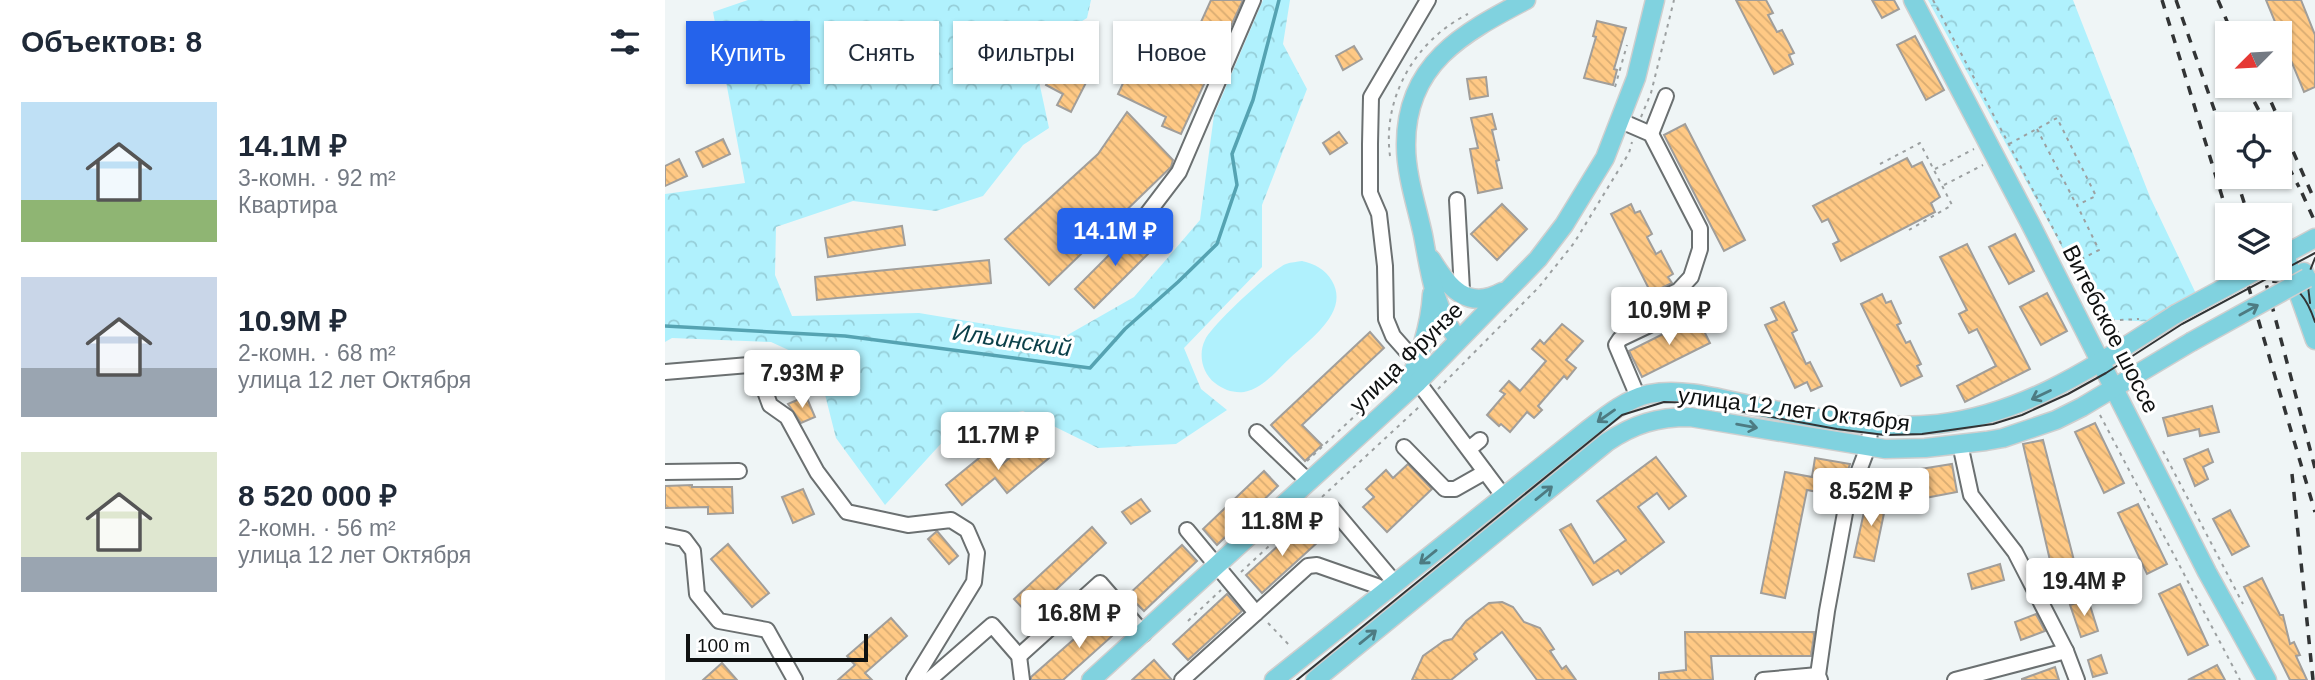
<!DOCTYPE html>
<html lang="ru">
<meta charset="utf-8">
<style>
body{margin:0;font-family:Helvetica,sans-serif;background:#f2f2f3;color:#1f2937;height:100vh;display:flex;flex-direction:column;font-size:26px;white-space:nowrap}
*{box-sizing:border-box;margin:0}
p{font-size:23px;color:#747a83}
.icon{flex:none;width:38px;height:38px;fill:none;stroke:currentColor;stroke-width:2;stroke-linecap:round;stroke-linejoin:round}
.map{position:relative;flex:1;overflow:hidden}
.panel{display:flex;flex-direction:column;background:#fff;width:665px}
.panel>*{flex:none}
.guide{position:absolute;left:21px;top:21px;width:665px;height:63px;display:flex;gap:14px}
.needle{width:46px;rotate:246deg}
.controls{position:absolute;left:1550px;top:21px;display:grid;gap:14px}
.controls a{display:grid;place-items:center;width:77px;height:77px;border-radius:0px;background:#fff;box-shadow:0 2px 5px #0004;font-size:35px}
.scale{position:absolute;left:21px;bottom:18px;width:182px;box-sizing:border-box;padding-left:7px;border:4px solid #0f1111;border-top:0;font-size:19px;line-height:24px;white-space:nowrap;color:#0f1111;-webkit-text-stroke:5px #fff;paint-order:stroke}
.price{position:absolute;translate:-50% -60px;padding:0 16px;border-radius:7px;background:#fff;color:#222;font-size:23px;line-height:46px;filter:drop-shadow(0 2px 4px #0008)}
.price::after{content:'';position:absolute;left:50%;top:42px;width:21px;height:16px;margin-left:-10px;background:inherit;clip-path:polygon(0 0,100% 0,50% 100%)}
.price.current{background:#2563eb;color:#fff}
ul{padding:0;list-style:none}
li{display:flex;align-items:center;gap:21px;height:175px;padding:0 21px}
li span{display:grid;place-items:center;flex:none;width:196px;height:140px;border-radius:0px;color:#555}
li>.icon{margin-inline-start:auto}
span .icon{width:84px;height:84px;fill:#fffc;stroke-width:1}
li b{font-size:30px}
h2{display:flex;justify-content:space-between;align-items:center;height:84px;padding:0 21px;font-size:30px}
.tag{padding:0 24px;border-radius:0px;background:#fff;box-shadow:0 2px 5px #0004;font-size:24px;line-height:63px}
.tag.current{background:#2563eb;color:#fff}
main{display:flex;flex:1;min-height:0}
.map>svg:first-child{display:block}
</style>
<main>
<section class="panel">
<h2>Объектов: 8<svg class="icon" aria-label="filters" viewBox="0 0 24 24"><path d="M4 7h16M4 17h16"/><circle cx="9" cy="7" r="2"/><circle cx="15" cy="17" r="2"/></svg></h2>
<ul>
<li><span style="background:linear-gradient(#bfe0f5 70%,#8fb573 0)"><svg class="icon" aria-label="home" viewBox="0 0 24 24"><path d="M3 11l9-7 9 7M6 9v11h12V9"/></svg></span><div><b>14.1M ₽</b><p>3-комн. · 92 m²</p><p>Квартира</p></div></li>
<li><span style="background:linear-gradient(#c9d6e8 65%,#9aa5b1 0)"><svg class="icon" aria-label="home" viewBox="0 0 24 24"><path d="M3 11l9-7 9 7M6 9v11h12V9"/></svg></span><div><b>10.9M ₽</b><p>2-комн. · 68 m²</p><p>улица 12 лет Октября</p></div></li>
<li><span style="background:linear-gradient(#dfe7d0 75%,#9aa5b1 0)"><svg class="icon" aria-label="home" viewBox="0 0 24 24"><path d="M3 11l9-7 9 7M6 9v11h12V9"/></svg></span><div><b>8 520 000 ₽</b><p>2-комн. · 56 m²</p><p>улица 12 лет Октября</p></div></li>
</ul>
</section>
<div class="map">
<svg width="1650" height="680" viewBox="0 0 1650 680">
<defs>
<pattern id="forest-crowns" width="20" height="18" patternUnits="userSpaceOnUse" patternTransform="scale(1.75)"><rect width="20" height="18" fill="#b0f1fd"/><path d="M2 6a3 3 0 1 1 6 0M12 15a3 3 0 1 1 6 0" fill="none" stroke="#96ced8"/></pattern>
<pattern id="building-back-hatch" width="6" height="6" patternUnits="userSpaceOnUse" patternTransform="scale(1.75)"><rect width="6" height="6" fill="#ffc985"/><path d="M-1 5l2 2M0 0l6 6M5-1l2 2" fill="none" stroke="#d9ac72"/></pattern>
</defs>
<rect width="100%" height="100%" fill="#eff5f6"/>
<!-- forest -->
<g fill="url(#forest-crowns)">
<polygon points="83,0 426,0 422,18 386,40 372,72 384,128 358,145 318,196 271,211 188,201 111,227 110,275 127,316 254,313 399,337 469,297 535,220 549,115 598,0 625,0 618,44 642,89 597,205 597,267 519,348 536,389 562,410 511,444 433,448 358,411 293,425 220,505 171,438 152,363 106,342 7,338 0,342 0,194 80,183 48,12"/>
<polygon points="1263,0 1408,0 1485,197 1534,300 1490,322 1436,319"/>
</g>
<!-- pitch -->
<path fill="#b0f1fd" d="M637 261C650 264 660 269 667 281 685 312 645 339 625 358 612 370 598 389 579 392 568 393 559 390 550 383 537 373 533 354 540 340 546 326 607 269 621 264 626 262 632 262 637 261Z"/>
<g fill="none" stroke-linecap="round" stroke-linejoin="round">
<!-- stream -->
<polyline stroke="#55a3b2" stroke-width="3.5" points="0,326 180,336 425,368 460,329 513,282 552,244 572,185 567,154 588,100 614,0"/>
</g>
<!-- building -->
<g fill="url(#building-back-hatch)" stroke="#a19e9a" stroke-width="2">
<polygon points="546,0 578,0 516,134 497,126 501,117 453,94 477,42 486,46 489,40 521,55"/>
<polygon points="1071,0 1101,0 1108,13 1103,15 1112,32 1117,30 1129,53 1124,55 1128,64 1109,74"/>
<polygon points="1207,0 1229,0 1234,9 1217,18"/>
<polygon points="1601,0 1636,0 1650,35 1650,87 1639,92"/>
<polygon points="932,21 961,28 949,69 952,70 948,85 919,78 931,37 928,36"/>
<polygon points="1250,36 1279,90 1261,100 1232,45"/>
<polygon points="689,46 697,59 678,70 671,56"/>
<polygon points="388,52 427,71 406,112 392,105 398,94 381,85 390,66 383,62"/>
<polygon points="821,77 823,96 805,99 802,79"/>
<polygon points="462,112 508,160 506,167 384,285 340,239 433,154"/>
<polygon points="827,114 831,129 827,130 834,160 831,161 837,188 813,193 805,149 813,148 806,118"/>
<polygon points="1020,124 1080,240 1059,251 999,135"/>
<polygon points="674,132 682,143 665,154 658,143"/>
<polygon points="58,139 65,154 38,167 31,152"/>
<polygon points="1242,158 1247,167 1257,162 1275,197 1266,203 1270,212 1176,261 1168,244 1174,241 1163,219 1157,222 1148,206"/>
<polygon points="14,159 22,176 0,186 0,166"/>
<polygon points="837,204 862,229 832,260 806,234"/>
<polygon points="966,204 970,213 975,211 987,234 982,237 991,254 996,251 1008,274 1003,277 1007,283 986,293 946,214"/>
<polygon points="237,226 240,245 163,257 160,238"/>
<polygon points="470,229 489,248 429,308 410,289"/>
<polygon points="1350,234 1369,271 1344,284 1324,247"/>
<polygon points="1302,244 1365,369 1300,402 1292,386 1331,366 1312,329 1304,333 1294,314 1302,310 1275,257"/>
<polygon points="324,260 326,283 152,300 150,277"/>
<polygon points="1382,293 1402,331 1376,345 1355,307"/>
<polygon points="1217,294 1221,303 1226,301 1236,323 1232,325 1241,343 1245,341 1256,364 1252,366 1257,376 1236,386 1196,304"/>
<polygon points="1119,302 1132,330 1127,333 1141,364 1145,362 1157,386 1146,391 1142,382 1130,388 1100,325 1112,320 1106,308"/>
<polygon points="1032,317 1045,343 977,377 964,351"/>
<polygon points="897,324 918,341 901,360 911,368 902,379 899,376 873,406 877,410 869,418 862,412 845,432 836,424 834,426 822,415 840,394 835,391 844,381 855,391 881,361 867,349 875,340 879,344"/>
<polygon points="705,332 719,348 637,425 657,445 640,461 606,425"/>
<polygon points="141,396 150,417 136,423 123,404"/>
<polygon points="1547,406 1554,432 1535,436 1534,429 1503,436 1498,418"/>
<polygon points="1430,423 1459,483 1439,493 1410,432"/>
<polygon points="368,438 384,458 342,493 330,478 297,505 281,485 324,450 336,465"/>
<polygon points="1378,440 1413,576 1390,582 1358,444"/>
<polygon points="1543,449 1548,462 1538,467 1543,479 1530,486 1519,459"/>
<polygon points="991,457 1021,496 1004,509 992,493 973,507 999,542 956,574 953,570 928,585 895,530 906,524 929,563 961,540 932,501"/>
<polygon points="1150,458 1185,464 1174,496 1142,490 1120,598 1096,593 1120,472 1147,477"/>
<polygon points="743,464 767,489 722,532 698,507 709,497 701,489 721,470 728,478"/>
<polygon points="1287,464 1292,492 1260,498 1255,469"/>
<polygon points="599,471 613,486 552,545 538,529"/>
<polygon points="27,485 27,487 67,487 68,513 43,514 43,507 0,508 0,486"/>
<polygon points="138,489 149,514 128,523 117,497"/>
<polygon points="1203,494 1222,499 1209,561 1189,557"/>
<polygon points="476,499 485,511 466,524 457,512"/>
<polygon points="1473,504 1502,564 1482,574 1453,513"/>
<polygon points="1565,510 1584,546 1567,555 1548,519"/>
<polygon points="637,524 653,542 597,593 581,575"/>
<polygon points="427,527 441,543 364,615 349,599"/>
<polygon points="272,531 293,556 284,564 263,539"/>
<polygon points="63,544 104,593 87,607 46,559"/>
<polygon points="517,545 532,561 479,611 463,595"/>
<polygon points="1335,564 1339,580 1307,589 1303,574"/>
<polygon points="1597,578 1615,615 1618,615 1625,644 1629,642 1635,655 1631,656 1642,680 1625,680 1579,587"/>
<polygon points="1515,584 1543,645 1523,655 1494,594"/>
<polygon points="562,594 577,611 523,660 508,644"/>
<polygon points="1423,599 1433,631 1416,637 1405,605"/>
<polygon points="837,602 848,607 859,622 875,628 889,649 885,651 897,669 901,666 911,680 872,680 837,632 809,654 812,659 786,680 747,680 758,656 779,641 787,639 801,621 824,603"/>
<polygon points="441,611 456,628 398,680 366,680 366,677"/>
<polygon points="1371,614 1380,631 1356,640 1350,622"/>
<polygon points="226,618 242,636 200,673 207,680 173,680 190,665 182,656"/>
<polygon points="1020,632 1149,632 1149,636 1146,656 1046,656 1048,680 994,680 994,673 1021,670"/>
<polygon points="1436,655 1442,673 1428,677 1423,660"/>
<polygon points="489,660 507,680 467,680"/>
<polygon points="57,663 72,680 38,680"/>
<polygon points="1552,665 1560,680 1523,680"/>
<polygon points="1390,667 1394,680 1357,680 1357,679"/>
</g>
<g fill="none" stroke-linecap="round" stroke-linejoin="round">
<defs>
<g id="minor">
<polyline points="956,121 986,134 1035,229 1035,249 1026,277 1013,291 984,304"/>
<polyline points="986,134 1001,96"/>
<polyline points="792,200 797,290 794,293"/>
<polyline points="479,218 514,172 588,0"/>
<polyline points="752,363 728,336 721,319 720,266 714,214 705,193 705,144 706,97 763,0"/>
<polyline points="0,372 84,365 94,375 105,405 122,417 152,472 182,512 243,525 286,520 302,530 312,553 309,582 249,680"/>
<polyline points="753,382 839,497"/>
<polyline points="973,397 951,345 955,339 1016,310"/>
<polyline points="592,432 644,482"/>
<polyline points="1295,444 1306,495 1350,552 1401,651 1412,680"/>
<polyline points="739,447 780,489 790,489 820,472"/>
<polyline points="804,449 815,440"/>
<polyline points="0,472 74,471"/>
<polyline points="667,508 730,583"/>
<polyline points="522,530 591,613"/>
<polyline points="0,535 19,539 28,551 32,594 54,621 102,630 130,680"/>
<polyline points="354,656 435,583 479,634"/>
<polyline points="264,680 327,625 354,656 357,680"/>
<polyline points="517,680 643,566 652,565 712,586 717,593"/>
<polyline points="1098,680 1153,675"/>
<polyline points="1155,680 1153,675 1162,611 1182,502 1203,447 1206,425"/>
<polyline points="1290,680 1401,651"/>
</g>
<g id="major">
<polyline points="1248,0 1365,223 1542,572 1602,680"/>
<polyline points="1620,255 1650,340"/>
<polyline points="1615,257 1650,238"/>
<path d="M766 259C783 287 802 311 837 292"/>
<polyline points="1639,272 1650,300"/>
<path d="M793 339C769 309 765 272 758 235 752 207 741 175 741 146 740 64 798 33 861 0"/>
<path d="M742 388C754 357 765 328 767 294"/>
<polyline points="426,680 753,382 873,259 899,225 940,158 971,78 990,0"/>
<path d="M609 680 925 428C943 414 962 399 984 394 1020 387 1059 400 1094 407 1153 419 1213 430 1273 424 1365 413 1435 362 1511 314"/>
<path d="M650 680 942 442C969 424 992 417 1025 417L1220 449 1260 448 1321 441 1338 438 1391 420 1417 407 1526 342"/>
</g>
</defs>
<!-- minor casing -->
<use href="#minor" stroke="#6b7071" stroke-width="18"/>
<!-- major casing -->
<use href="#major" stroke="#cfcfcf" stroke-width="21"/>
<!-- path -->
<g stroke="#9ca0a1" stroke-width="2" stroke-dasharray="3.5 5" stroke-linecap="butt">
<polyline points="1268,0 1442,331"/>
<polyline points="950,87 962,45"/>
<polyline points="976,117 986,93 1009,0"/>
<polyline points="1372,129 1411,204"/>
<polyline points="1344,144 1392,118 1431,196 1412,205 1434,250 1407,264"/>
<path d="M725 156C717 97 751 40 803 14"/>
<polyline points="1215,164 1255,143 1287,205 1244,230"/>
<polyline points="1270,169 1309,149"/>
<polyline points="1279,185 1318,165"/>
<polyline points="1438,321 1474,319"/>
<polyline points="1443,331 1454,332"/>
<polyline points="773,389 874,287 909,243 964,153 967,142"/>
<polyline points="1435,415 1575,680"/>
<polyline points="1498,451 1578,604"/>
<polyline points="642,461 730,378"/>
<polyline points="576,572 754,407"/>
<polyline points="523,621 556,590"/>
<polyline points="603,623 626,647"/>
</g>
<!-- minor -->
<use href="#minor" stroke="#fff" stroke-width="14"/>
<!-- major -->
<use href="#major" stroke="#80d2df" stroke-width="18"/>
<!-- tram -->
<g stroke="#323435" stroke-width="2">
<path d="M1608 282C1633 282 1643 301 1650 322"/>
<polyline points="1645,303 1642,278 1650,258"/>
<polyline points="632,680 957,415 999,402 1030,403 1172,429 1220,435 1257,434 1328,424 1357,415 1403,394 1441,373 1517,324 1650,253"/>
</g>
<!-- rail -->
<g stroke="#323435" stroke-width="3.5" stroke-dasharray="9 9" stroke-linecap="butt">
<polyline points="1497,0 1563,216"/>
<polyline points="1511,0 1563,149"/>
<polyline points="1553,0 1567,33"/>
<polyline points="1581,86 1601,124"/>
<polyline points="1599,86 1650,201"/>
<polyline points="1615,151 1634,187"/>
<polyline points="1571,177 1583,215"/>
<polyline points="1637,193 1650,222"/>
<polyline points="1578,268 1650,512"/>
<polyline points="1597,268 1650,468"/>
<polyline points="1627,474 1648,680"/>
</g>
<defs>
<g id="major-bridge">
<polyline points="1511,314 1596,268"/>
<polyline points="1526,342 1642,278"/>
</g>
</defs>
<!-- major-bridge casing -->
<use href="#major-bridge" stroke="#cfcfcf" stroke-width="21" stroke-linecap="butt"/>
<!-- major-bridge -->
<use href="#major-bridge" stroke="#80d2df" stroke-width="18"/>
</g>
<!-- one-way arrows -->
<defs><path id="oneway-shaft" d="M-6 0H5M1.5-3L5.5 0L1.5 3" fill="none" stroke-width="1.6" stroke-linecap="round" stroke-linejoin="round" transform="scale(1.75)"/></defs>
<g stroke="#4d7b82">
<use href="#oneway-shaft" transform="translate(1584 310) rotate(-29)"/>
<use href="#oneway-shaft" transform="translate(1376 395) rotate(154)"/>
<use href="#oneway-shaft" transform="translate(941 416) rotate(145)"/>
<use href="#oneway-shaft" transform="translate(1082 426) rotate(10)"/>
<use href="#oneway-shaft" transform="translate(879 493) rotate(-39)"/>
<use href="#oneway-shaft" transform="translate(763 557) rotate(141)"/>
<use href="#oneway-shaft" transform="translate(703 637) rotate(-39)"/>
</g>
<g text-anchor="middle" stroke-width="6" stroke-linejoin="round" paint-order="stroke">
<!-- street labels -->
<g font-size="23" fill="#0f1111" stroke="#fff">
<text transform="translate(1446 329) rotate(63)" y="8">Витебское шоссе</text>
<text transform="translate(741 357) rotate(-44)" y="8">улица Фрунзе</text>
<text transform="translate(1129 409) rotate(7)" y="8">улица 12 лет Октября</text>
</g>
<!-- water labels -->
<g font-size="24" font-style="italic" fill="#0a3f48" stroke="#fff">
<text transform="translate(347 340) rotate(8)" y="8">Ильинский</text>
</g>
</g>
</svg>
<div class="controls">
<a><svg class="needle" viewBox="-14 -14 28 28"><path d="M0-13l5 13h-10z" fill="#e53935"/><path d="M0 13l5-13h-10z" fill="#747a83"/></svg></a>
<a><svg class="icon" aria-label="locate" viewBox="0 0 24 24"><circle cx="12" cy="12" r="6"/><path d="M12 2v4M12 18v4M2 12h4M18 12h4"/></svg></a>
<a><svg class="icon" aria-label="layers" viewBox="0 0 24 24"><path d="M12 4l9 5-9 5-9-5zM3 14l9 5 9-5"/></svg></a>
</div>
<div class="scale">100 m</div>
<b class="price current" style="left:450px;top:268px">14.1M ₽</b>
<b class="price" style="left:1004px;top:347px">10.9M ₽</b>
<b class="price" style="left:137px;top:410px">7.93M ₽</b>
<b class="price" style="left:333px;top:472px">11.7M ₽</b>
<b class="price" style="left:1206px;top:528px">8.52M ₽</b>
<b class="price" style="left:617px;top:558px">11.8M ₽</b>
<b class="price" style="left:1419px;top:618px">19.4M ₽</b>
<b class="price" style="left:414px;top:650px">16.8M ₽</b>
<div class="guide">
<a class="tag current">Купить</a>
<a class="tag">Снять</a>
<a class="tag">Фильтры</a>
<a class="tag">Новое</a>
</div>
</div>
</main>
